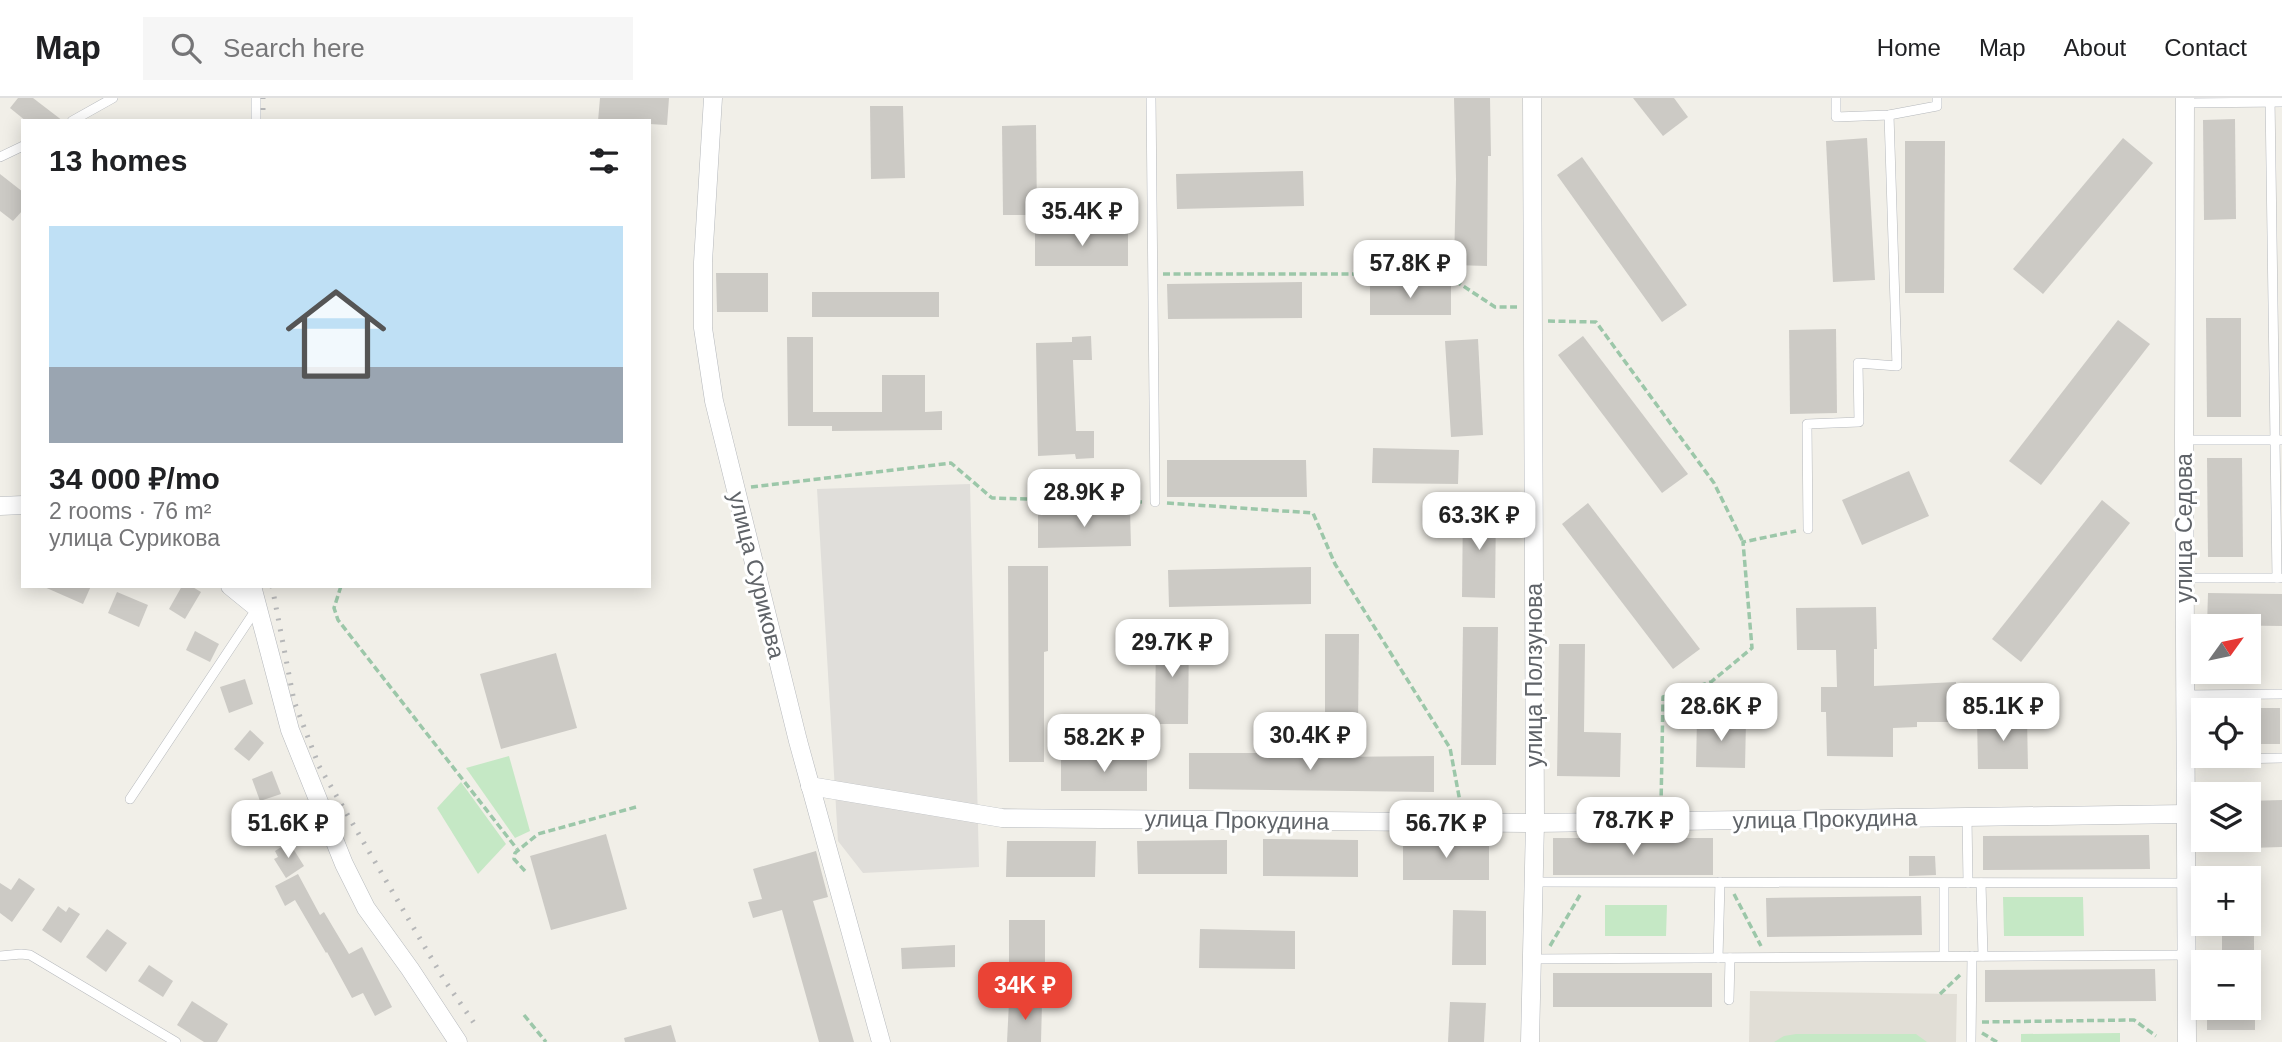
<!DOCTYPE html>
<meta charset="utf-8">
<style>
body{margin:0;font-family:Arial,sans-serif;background:#f6f6f6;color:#202124;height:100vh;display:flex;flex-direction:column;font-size:26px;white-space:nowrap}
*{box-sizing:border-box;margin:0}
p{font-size:23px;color:#757577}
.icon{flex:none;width:38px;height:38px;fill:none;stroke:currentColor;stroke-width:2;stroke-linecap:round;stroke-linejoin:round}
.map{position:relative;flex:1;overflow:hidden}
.drawer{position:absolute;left:21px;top:21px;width:630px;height:469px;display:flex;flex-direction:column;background:#fff;border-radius:0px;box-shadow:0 4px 18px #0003}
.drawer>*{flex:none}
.needle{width:46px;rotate:57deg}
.tools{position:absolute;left:2191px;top:516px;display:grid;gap:14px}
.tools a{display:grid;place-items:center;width:70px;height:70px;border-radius:0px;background:#fff;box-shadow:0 4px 18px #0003;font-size:35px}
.price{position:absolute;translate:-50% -60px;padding:0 16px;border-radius:14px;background:#fff;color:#222;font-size:23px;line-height:46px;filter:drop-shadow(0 2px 4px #0008)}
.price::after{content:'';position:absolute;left:50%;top:42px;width:21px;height:16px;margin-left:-10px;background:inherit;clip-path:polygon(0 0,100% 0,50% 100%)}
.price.active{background:#ea4335;color:#fff}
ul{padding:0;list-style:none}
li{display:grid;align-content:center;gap:14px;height:371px;padding:0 28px}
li+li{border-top:2px solid #e0e0e0}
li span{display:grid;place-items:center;height:217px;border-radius:0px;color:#555}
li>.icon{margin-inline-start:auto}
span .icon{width:126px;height:126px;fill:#fffc;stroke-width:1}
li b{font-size:30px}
h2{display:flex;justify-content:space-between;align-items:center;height:84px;padding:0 28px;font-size:30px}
header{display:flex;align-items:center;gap:42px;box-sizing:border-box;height:98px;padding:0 35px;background:#fff;border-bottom:2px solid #e0e0e0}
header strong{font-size:33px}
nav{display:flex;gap:38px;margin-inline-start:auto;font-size:24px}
.search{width:490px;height:63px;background:#f6f6f6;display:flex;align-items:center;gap:18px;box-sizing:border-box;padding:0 24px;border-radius:0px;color:#757577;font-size:26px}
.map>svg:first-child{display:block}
</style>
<header>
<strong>Map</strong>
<div class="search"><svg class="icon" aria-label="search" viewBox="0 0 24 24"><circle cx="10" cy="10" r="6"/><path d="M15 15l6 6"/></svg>Search here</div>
<nav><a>Home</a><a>Map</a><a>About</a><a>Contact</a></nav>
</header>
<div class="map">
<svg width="2282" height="944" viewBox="0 0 2282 944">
<rect width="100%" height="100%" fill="#f1efe8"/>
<!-- industrial -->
<polygon fill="#e0deda" points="970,386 979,769 863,775 838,743 817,391"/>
<!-- education -->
<polygon fill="#e1ded6" points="1750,893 1957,896 1956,944 1749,944"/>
<!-- green -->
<g fill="#c5e8c5">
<polygon points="509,658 530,733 515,740 466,670"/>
<polygon points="461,684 506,746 478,776 437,710"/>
<polygon points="2003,799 2083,799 2084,838 2004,838"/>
<polygon points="1605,807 1667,807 1666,838 1605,838"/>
<polygon points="2120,935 2120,944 2021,944 2021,936"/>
<polygon points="1796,936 1916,936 1927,944 1774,944 1784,938"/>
</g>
<!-- building -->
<g fill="#cccac5">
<polygon points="18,0 33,0 63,23 26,23 10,10"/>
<polygon points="600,0 669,0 667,27 649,26 649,23 598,23"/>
<polygon points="1454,0 1490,0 1491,58 1488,58 1487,168 1454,167 1456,81"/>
<polygon points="1633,0 1674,0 1688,19 1663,38"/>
<polygon points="870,8 903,8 905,80 871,81"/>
<polygon points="2235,21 2236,121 2204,122 2203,22"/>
<polygon points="1036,27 1037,117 1003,117 1002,28"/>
<polygon points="1867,40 1875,182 1833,184 1826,43"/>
<polygon points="2123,40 2153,65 2043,196 2013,171"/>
<polygon points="1905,43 1945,43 1944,195 1905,195"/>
<polygon points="1582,59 1687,207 1662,224 1557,77"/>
<polygon points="1303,73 1304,108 1177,111 1176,76"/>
<polygon points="0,76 23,94 23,112 13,123 0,113"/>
<rect x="1035" y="132" width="93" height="36"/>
<polygon points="716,175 768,175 768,214 717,214"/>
<polygon points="1302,184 1302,220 1168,221 1167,186"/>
<rect x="1370" y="188" width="81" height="29"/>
<rect x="812" y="194" width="127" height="25"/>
<polygon points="2206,220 2241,220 2241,319 2207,319"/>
<polygon points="2118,222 2150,246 2041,387 2009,363"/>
<polygon points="1836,231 1837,315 1790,316 1789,232"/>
<polygon points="1091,238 1092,262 1073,262 1076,333 1094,333 1094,360 1076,361 1075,356 1038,358 1036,245 1072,244 1072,239"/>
<polygon points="1583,238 1688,376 1662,395 1558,257"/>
<polygon points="787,239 813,239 813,314 882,314 882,277 925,277 925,314 942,313 942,332 832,333 832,328 788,328"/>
<polygon points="1478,241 1483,337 1451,339 1445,243"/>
<polygon points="1373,350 1459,352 1458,386 1372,385"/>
<polygon points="2207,360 2242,360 2243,459 2208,459"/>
<polygon points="1167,362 1306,362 1307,399 1167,399"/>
<polygon points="1909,373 1929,418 1862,447 1842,402"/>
<polygon points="2102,402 2130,425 2021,564 1992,541"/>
<polygon points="1588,405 1700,551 1673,571 1562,426"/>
<polygon points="1463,407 1496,408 1495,500 1462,499"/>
<polygon points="1130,412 1131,448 1038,450 1038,414"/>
<polygon points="1008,468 1048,468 1048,553 1044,554 1044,664 1009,664"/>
<polygon points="1311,469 1311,506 1169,509 1168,472"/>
<polygon points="42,488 91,488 83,506"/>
<polygon points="182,488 191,488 201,494 185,521 169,511"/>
<polygon points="117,494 148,507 139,529 108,515"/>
<polygon points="2208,495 2282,496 2282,528 2207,527"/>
<polygon points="1876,509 1877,551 1874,551 1874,588 1956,584 1957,624 1917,624 1917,629 1893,630 1893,659 1827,658 1826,614 1821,614 1821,589 1837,589 1836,552 1797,552 1796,510"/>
<polygon points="1463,529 1498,529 1496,667 1461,667"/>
<polygon points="195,533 219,546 210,564 186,552"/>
<polygon points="1156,535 1189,536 1188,626 1155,626"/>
<polygon points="1325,536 1359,536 1358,628 1325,627"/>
<polygon points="1559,546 1585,546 1584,634 1621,635 1620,679 1557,678"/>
<polygon points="556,555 577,630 501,651 480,576"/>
<polygon points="245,581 253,606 229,615 220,589"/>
<rect x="2249" y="610" width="31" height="36"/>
<polygon points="2027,619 2028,671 1978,671 1977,620"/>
<polygon points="1697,620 1746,622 1745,670 1696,669"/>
<polygon points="250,632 264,645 249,663 234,651"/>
<polygon points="1189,655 1330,655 1330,659 1434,658 1434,694 1189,691"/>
<polygon points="1061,659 1147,660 1147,693 1061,693"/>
<polygon points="272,673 281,696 260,703 252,681"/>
<polygon points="2282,702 2282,749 2249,750 2249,703"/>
<polygon points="606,736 627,811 551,832 530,758"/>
<polygon points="2149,737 2150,771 1983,772 1983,738"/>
<rect x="1553" y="740" width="160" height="37"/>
<polygon points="1263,741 1358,742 1358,779 1263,778"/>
<polygon points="1227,742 1227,776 1138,776 1137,743"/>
<rect x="1403" y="742" width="86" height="40"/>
<polygon points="1007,743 1096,743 1095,779 1006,779"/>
<polygon points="289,744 304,768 286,780 274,761 278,759 275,753"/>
<polygon points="816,753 828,799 813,803 854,944 819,944 782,812 753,820 748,804 762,801 753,771"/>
<polygon points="1909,758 1935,758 1936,777 1909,778"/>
<polygon points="298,776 320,817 324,814 349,856 362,849 392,909 375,918 363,895 352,900 327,854 326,855 295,802 285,808 275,788"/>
<polygon points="19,780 35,791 12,824 0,815 0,785 11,792"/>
<polygon points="1921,798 1922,837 1767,839 1766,800"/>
<polygon points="58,808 66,814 69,809 80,816 61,845 42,832"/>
<polygon points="1453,812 1486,813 1486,867 1452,867"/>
<rect x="1009" y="822" width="36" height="50"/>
<rect x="2222" y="826" width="32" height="38"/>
<polygon points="107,831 127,845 106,874 86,859"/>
<polygon points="1200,831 1295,833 1295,871 1199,870"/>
<polygon points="955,847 955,869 902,871 901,850"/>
<polygon points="149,867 173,883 163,899 138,883"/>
<polygon points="2155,871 2156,903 1985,904 1985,872"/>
<rect x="1553" y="875" width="159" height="34"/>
<polygon points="192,903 228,926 217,944 204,944 177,927"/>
<polygon points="1009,904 1042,905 1041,944 1007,944"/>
<polygon points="1450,904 1486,905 1484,944 1448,944"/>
<rect x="2207" y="910" width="48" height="22"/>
<polygon points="671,927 676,944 625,944 624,940"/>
</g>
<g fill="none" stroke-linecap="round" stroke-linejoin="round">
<defs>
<g id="lane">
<polyline points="256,0 256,23"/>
<polyline points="1151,0 1155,404"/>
<polyline points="1836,0 1836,19 1889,17 1937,8 1937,0"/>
<polyline points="2270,0 2277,480"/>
<polyline points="2185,5 2282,4"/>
<polyline points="72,23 113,0"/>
<polyline points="0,59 23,48"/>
<polyline points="2184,342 2282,342"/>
<polyline points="1808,431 1807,326 1859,324 1858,265 1897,268 1889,17"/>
<polyline points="2185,480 2280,480"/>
<polyline points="2185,597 2282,596"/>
<polyline points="2186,662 2282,660"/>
<polyline points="130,701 257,510"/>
<polyline points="1967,719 1968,785"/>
<polyline points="1534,784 2186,785"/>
<polyline points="1981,785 1983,858"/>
<polyline points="0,858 21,856 30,857 176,944"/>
<polyline points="1944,858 1944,785"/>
<polyline points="1718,860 1720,784"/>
<polyline points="1532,861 2187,857"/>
<polyline points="1729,902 1730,860"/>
<polyline points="1971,944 1972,858"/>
</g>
<g id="street">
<polyline points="713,0 703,164 703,230 714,303 798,643 881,944"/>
<polyline points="2185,0 2184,342 2187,944"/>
<polyline points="0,408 23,407"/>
<polyline points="230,488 257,510"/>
<polyline points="252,488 290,632 344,766 366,810 410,871 458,944"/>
<polyline points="810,688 1002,720 1535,725 2186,716"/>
<polyline points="1530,944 1535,725 1532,0"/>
</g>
</defs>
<!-- lane casing -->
<use href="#lane" stroke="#b5b8bc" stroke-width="10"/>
<!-- street casing -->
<use href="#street" stroke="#b5b8bc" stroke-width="19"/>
<!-- path -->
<g stroke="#9cc7a9" stroke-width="3.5" stroke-dasharray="7 3.5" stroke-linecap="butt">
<polyline points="1163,176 1445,176 1495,209 1517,209"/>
<polyline points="1548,223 1596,224 1714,385 1743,444"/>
<polyline points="751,389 951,365 992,400 1142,404"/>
<polyline points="1167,405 1313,415 1335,466 1450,650 1461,709"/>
<polyline points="341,488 334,510 338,522 517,751"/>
<polyline points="1661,708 1663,599 1711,584 1752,550 1743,444 1796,433"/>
<polyline points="525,773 514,761 515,755 538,736 636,709"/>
<polyline points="1734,796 1761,848"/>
<polyline points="1550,848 1580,797"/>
<polyline points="1940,896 1960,877"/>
<polyline points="524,917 546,944"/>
<polyline points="1982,924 2134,922 2156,938"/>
<polyline points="1982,935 1997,944"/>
</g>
<!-- lane -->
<use href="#lane" stroke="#fff" stroke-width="9"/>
<!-- street -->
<use href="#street" stroke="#fff" stroke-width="18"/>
<!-- rail -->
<g stroke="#b6b7b8" stroke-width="5" stroke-dasharray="2 9" stroke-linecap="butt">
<polyline points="263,23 263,0"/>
<polyline points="272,488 294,603 319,668 443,880 474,925"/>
</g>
</g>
<g text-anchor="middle" stroke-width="6" stroke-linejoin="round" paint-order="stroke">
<!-- street labels -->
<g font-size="23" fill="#5f6368" stroke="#fff">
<text transform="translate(2184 430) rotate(-90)" y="8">улица Седова</text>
<text transform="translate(757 477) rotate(76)" y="8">улица Сурикова</text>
<text transform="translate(1534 577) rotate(-90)" y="8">улица Ползунова</text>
<text transform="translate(1825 721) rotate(-1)" y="8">улица Прокудина</text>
<text transform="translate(1237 722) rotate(1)" y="8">улица Прокудина</text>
</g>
</g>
</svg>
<div class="tools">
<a><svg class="needle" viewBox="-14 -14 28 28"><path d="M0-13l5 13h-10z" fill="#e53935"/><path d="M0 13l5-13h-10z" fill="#757577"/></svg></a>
<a><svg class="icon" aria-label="locate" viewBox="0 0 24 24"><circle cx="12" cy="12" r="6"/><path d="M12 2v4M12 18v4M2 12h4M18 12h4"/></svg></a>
<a><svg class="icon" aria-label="layers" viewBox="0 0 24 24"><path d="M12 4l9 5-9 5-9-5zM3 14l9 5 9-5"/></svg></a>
<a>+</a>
<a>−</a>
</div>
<b class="price" style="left:1082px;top:150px">35.4K ₽</b>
<b class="price" style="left:1410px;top:202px">57.8K ₽</b>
<b class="price" style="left:1084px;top:431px">28.9K ₽</b>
<b class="price" style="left:1479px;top:454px">63.3K ₽</b>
<b class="price" style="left:1172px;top:581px">29.7K ₽</b>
<b class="price" style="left:1721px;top:645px">28.6K ₽</b>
<b class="price" style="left:2003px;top:645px">85.1K ₽</b>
<b class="price" style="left:1310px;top:674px">30.4K ₽</b>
<b class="price" style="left:1104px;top:676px">58.2K ₽</b>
<b class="price" style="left:1633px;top:759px">78.7K ₽</b>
<b class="price" style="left:288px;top:762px">51.6K ₽</b>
<b class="price" style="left:1446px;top:762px">56.7K ₽</b>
<b class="price active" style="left:1025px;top:924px">34K ₽</b>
<section class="drawer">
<h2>13 homes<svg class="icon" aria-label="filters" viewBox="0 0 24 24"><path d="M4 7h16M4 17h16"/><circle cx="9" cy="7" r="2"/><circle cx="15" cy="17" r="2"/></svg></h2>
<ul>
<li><span style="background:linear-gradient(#bfe0f5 65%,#9aa5b1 0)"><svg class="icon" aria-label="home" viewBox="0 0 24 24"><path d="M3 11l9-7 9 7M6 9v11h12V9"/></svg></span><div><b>34 000 ₽/mo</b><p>2 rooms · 76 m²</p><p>улица Сурикова</p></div></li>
</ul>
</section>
</div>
